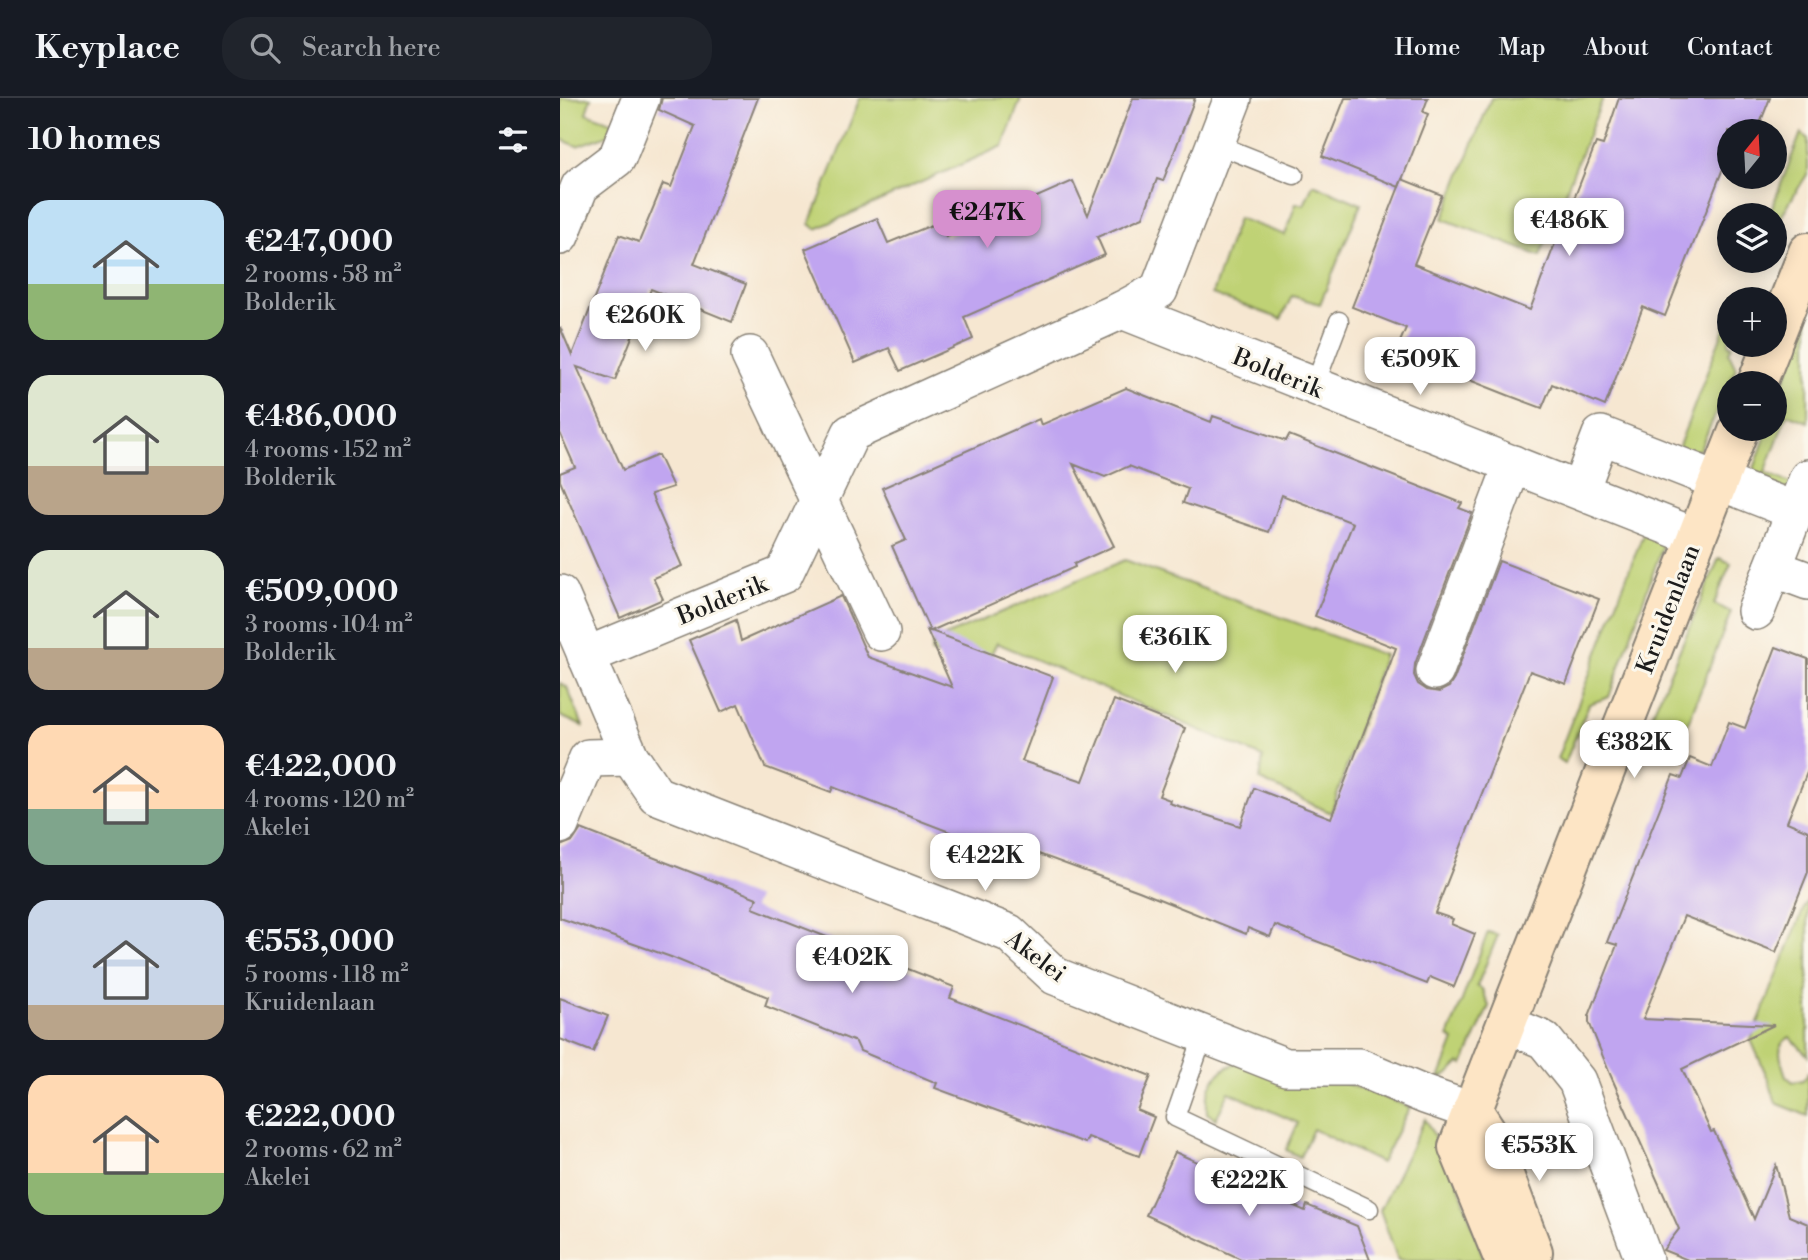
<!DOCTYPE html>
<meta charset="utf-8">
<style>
body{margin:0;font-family:"Libre Bodoni",serif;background:#20242c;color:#f1f3f6;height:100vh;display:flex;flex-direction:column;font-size:26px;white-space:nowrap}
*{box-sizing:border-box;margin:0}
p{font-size:23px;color:#9ea1a6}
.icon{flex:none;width:38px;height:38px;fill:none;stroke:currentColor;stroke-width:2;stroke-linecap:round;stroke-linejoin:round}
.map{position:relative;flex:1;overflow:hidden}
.drawer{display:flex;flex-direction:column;background:#171b24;width:560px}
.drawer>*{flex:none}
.needle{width:46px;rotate:18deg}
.tools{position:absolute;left:1157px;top:21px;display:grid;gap:14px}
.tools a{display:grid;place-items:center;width:70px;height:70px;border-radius:50%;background:#171b24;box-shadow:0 4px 18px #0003;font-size:35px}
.price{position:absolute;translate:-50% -60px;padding:0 16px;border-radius:14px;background:#fff;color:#222;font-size:23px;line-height:46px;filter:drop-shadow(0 2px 4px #0008)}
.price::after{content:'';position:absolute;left:50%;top:42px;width:21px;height:16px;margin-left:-10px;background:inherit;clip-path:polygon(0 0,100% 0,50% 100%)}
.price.active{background:#d690ce;color:#111}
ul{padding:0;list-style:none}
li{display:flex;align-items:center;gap:21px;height:175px;padding:0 28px}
li span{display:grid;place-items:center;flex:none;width:196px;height:140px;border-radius:21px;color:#555}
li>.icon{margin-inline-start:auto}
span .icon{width:84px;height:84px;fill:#fffc;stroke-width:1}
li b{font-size:30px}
h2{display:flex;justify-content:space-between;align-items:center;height:84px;padding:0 28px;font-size:30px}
header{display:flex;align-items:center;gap:42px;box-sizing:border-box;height:98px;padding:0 35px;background:#171b24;border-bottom:2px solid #363941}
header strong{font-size:33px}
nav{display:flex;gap:38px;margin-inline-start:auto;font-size:24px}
.search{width:490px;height:63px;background:#20242c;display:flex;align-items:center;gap:18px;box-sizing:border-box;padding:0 24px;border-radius:28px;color:#9ea1a6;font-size:26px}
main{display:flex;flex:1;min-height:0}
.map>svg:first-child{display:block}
</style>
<header>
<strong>Keyplace</strong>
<div class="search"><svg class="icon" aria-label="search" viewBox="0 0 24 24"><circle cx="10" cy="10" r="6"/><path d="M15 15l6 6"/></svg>Search here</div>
<nav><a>Home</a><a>Map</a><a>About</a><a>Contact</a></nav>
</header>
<main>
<section class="drawer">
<h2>10 homes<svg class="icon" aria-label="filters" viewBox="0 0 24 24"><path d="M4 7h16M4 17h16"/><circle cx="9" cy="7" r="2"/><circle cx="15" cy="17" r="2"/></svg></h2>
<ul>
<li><span style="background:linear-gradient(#bfe0f5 60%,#8fb573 0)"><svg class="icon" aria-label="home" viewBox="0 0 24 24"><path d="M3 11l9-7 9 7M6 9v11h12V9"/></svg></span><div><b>€247,000</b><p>2 rooms · 58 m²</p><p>Bolderik</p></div></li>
<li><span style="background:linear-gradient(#dfe7d0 65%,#b9a48a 0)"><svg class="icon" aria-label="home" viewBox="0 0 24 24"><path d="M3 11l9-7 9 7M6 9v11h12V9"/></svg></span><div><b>€486,000</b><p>4 rooms · 152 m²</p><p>Bolderik</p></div></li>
<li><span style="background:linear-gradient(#dfe7d0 70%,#b9a48a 0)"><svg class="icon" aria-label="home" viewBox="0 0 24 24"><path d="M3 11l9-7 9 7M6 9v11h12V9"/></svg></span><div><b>€509,000</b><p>3 rooms · 104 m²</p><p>Bolderik</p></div></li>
<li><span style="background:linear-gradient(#ffd9b3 60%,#7fa58c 0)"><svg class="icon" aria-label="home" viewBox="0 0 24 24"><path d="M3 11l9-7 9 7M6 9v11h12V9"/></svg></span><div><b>€422,000</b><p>4 rooms · 120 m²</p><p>Akelei</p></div></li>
<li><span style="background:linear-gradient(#c9d6e8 75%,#b9a48a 0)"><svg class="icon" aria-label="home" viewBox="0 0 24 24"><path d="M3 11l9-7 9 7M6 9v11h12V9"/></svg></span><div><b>€553,000</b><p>5 rooms · 118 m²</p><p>Kruidenlaan</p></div></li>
<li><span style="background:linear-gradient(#ffd9b3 70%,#8fb573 0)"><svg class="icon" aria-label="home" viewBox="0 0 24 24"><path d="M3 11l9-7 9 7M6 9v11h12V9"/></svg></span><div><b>€222,000</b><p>2 rooms · 62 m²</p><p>Akelei</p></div></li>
</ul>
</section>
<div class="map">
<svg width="1248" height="1162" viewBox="0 0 1248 1162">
<rect width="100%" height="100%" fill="#fbf7ec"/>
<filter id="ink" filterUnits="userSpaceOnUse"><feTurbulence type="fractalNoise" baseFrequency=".0143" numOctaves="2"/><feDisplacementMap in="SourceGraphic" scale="14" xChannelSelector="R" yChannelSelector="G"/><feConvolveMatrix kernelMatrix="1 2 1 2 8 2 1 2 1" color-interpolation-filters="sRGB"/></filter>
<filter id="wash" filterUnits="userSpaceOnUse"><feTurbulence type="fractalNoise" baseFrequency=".00686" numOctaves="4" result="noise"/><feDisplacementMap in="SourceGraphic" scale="28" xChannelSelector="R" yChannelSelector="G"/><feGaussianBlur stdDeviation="1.57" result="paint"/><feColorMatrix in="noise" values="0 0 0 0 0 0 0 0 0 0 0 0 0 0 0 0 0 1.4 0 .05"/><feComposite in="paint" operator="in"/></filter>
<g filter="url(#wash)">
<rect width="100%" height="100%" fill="#f6e7d1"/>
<!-- green -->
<g fill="#bfd275" stroke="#6e7748" stroke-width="2">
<polygon points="0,0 31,0 26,15 54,25 48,37 17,48 0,41"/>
<polygon points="300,0 461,0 443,48 256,131 250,126"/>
<polygon points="931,0 1043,0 980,158 883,121"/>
<polygon points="1241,35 1248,41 1248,75 1223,115 1216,133 1214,117 1209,117"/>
<polygon points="753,86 801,106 760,206 732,198 721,221 652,196 678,120 725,137 736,105 744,107"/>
<polygon points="1248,216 1248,324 1227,316 1205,375 1236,387 1232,392 1189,385 1208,331 1214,331 1215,310"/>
<polygon points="1169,217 1169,247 1172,247 1169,255 1176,270 1140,351 1122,359 1117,353"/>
<polygon points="1085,431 1106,438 1049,599 1029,606 1005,665 997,661"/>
<polygon points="1159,460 1171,465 1154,506 1171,514 1123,638 1098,629 1092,617"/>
<polygon points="565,462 824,557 771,715 700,682 703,659 437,545 423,571 371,555 373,543"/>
<polygon points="0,585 7,589 23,628 0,618"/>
<path d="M1248 800V958L1230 939C1214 947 1221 963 1226 978L1233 984 1243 982 1248 975V1018L1216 1005 1209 983 1191 942Z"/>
<polygon points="928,834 938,837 917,888 922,891 929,908 903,967 900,965 890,975 879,981 894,942 888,939"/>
<path d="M679 965 782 984 850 1009 821 1065 753 1031 740 1059 726 1052 738 1025 669 994 656 1021 647 1015C645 992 655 970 679 965Z"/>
<polygon points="865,1021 877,1043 884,1044 924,1162 838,1162 820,1112"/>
</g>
<g id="blocks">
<!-- building -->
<g fill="#c0a5f0" fill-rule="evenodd">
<polygon points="102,0 198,0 134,166 186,186 172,224 91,191 55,282 17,269 63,372 98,357 113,389 91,396 122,468 93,480 103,501 60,520 0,383 0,375 15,369 0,335 0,229 12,257 59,137 79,144 103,86 111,89 135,28 99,12"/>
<polygon points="573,0 635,0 603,83 597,81 583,119 537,139 545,157 404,219 413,241 340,273 329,250 295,265 245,151 317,120 328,145 379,124 386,139 513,83 528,117"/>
<polygon points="785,0 868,0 863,14 868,16 839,89 762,58"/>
<polygon points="1059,0 1210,0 1197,33 1169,33 1169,55 1105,218 1083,209 1045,308 992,286 982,310 950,298 836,253 846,230 792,209 842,81 882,97 854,166 970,212 1006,116 1008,116 1036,45 1043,47"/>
<path d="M566 290 651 324 653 318 726 343 729 337 902 405 899 410 912 415 855 566 854 577 858 586 867 592 879 594 889 589 894 581 939 463 1039 501 1006 586 970 573 875 815 893 821 891 826 915 836 894 889 870 879 867 886 715 827 710 839 688 830 686 836 579 793 457 748 455 753 433 744 431 750 273 689 271 694 205 669 178 606 161 614 129 542 176 522 181 543 281 498 308 559 392 589 367 532 370 533 332 448 346 442 322 390 479 321 481 327ZM513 366 545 379 569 368 628 391 623 405 709 434 722 397 793 425 755 518 836 550 771 720 694 690 680 728 609 705 610 702 599 698 625 630 554 602 523 683 462 663 493 579 371 533 515 469 514 466 554 448Z"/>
<polygon points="1216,549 1248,561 1248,672 1227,724 1248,733 1248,774 1216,854 1124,818 1083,921 1214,927 1122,971 1151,1034 1154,1033 1194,1121 1216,1067 1229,1118 1248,1126 1248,1162 1128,1162 1103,1152 1119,1131 1050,976 1029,924 1029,918 1057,847 1047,844 1113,677 1122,680 1130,660 1152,669 1169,624 1185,630"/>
<polygon points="21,731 197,800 193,810 394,889 390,900 591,978 577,1012 594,1019 579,1058 528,1039 525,1045 375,990 377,985 300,953 296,944 205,908 208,899 111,859 0,820 0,748 13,743"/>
<polygon points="0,900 48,918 33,954 0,941"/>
<polygon points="615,1054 745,1113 747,1107 797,1128 810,1162 683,1162 586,1117"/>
</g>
</g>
</g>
<g filter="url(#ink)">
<use href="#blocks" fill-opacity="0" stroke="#898276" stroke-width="2"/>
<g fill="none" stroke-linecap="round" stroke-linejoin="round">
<defs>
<g id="lane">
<polyline points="656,46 734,77"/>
<polyline points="754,289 779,223"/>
<polyline points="644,936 615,1019 809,1111"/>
</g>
<g id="street">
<polyline points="0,138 20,88 57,60 81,0"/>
<polyline points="562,212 1136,439"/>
<polyline points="190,257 321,534"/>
<polyline points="1020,392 1041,337 1235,413"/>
<polyline points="1213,470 1248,483"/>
<polyline points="0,496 70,659 96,697 449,835 495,878 726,969 799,969 865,997 914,1014"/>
<polyline points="1196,513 1248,380"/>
<polyline points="26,558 224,476 291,335 562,212 599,192 673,0"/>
<polyline points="875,573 953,366"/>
<polyline points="0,727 28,660 70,659"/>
<polyline points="946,926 984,942 1017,983 1084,1162"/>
</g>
<g id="secondary">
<polyline points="1214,240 1248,154"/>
<polyline points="1197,285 1212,247"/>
<polyline points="914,1014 929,1037 973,1154 969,1162"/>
<polyline points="944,1162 898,1049 1179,331"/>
</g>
</defs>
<!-- lane casing -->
<use href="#lane" stroke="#898276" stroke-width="21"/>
<!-- street casing -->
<use href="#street" stroke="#898276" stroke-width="40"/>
<!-- secondary casing -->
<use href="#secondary" stroke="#898276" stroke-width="42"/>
<!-- lane -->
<use href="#lane" stroke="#fff" stroke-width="18"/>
<!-- street -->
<use href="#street" stroke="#fff" stroke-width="37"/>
<!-- secondary -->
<use href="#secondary" stroke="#fde5c5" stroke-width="38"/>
</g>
</g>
<g text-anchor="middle" stroke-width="6" stroke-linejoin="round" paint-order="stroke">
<!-- street labels -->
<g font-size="24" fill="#1c1c1c" stroke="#fbf7ec">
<text transform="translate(718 275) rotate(22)" y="8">Bolderik</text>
<text transform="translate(162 502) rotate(-22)" y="8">Bolderik</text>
<text transform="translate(1108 511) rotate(-69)" y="8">Kruidenlaan</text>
<text transform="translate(476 858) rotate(37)" y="8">Akelei</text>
</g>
</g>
</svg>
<div class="tools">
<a><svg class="needle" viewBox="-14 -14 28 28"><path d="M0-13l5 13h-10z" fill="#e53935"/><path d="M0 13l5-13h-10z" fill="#9ea1a6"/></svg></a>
<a><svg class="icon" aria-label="layers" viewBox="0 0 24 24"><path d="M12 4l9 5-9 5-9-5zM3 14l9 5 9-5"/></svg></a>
<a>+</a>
<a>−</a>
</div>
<b class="price active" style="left:427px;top:152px">€247K</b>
<b class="price" style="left:1009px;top:160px">€486K</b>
<b class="price" style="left:85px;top:255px">€260K</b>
<b class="price" style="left:860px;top:299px">€509K</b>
<b class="price" style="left:615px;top:577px">€361K</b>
<b class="price" style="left:1074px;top:682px">€382K</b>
<b class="price" style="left:425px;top:795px">€422K</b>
<b class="price" style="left:292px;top:897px">€402K</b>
<b class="price" style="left:979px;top:1085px">€553K</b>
<b class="price" style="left:689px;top:1120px">€222K</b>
</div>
</main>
